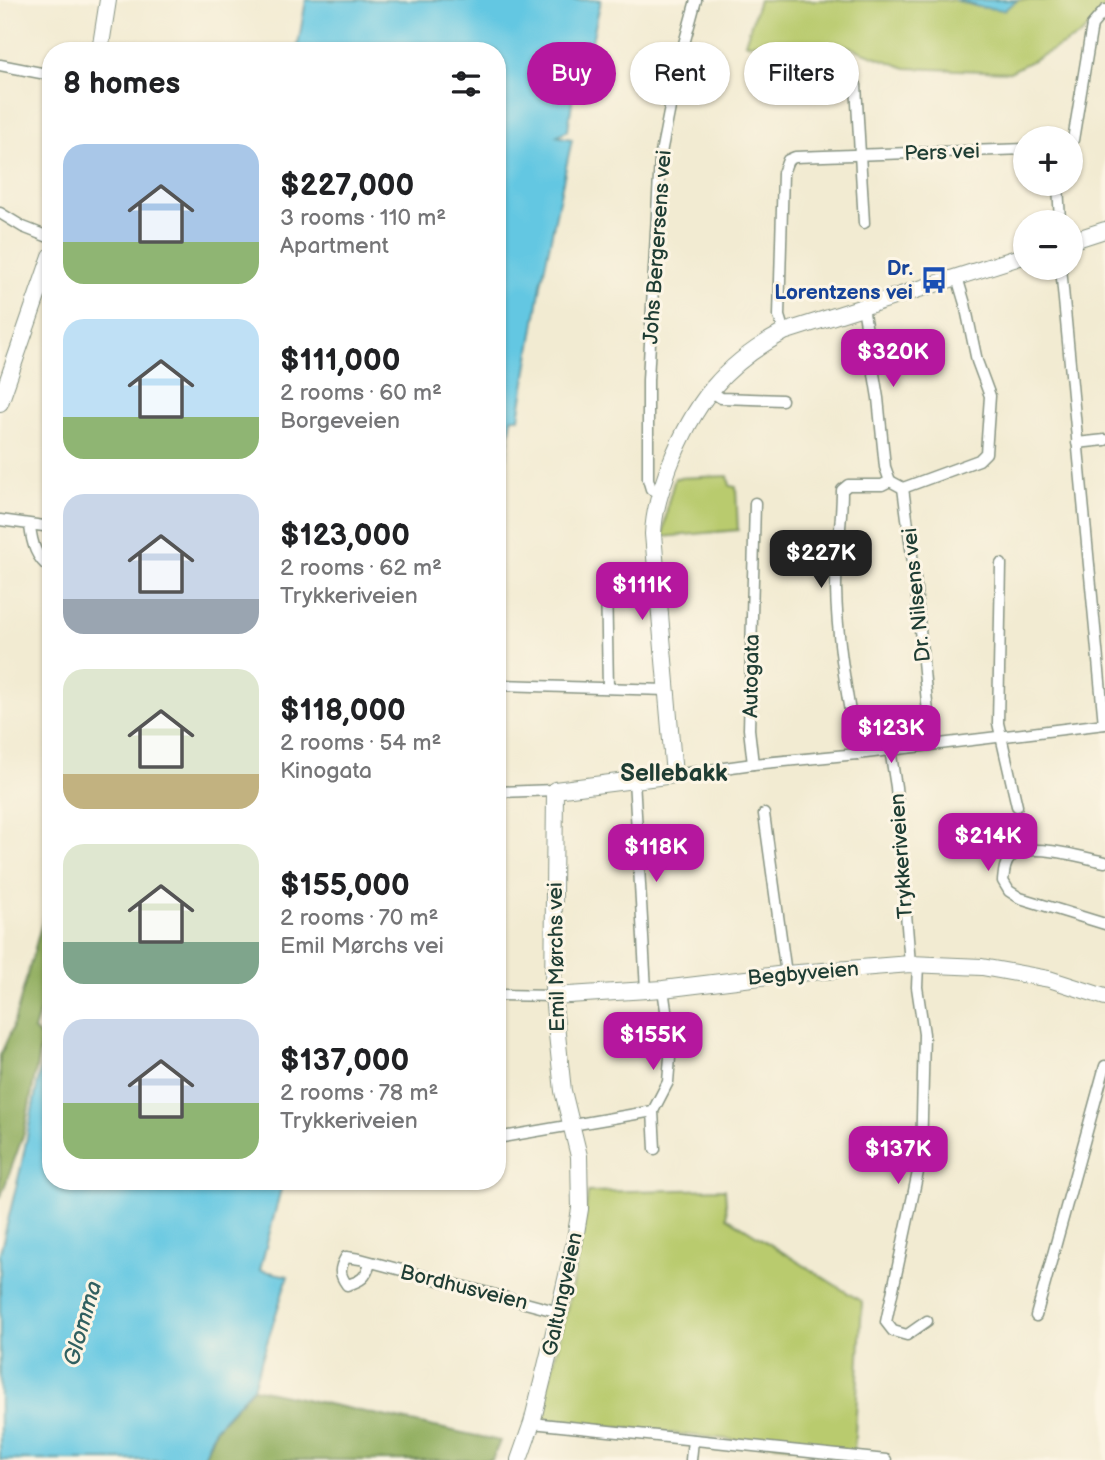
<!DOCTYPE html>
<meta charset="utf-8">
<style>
body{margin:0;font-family:"Balsamiq Sans",sans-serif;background:#f6f6f6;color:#202124;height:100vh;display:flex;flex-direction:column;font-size:26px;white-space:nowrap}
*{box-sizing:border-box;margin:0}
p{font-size:23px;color:#757577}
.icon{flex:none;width:38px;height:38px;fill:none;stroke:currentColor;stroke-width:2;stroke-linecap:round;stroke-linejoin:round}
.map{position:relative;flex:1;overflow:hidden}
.side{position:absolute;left:42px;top:42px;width:464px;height:1148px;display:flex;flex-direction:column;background:#fff;border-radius:28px;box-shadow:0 2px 5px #0004}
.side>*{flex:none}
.hud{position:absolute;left:527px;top:42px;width:472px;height:63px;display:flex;gap:14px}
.buttons{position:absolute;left:1013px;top:126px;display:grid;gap:14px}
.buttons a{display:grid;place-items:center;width:70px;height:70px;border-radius:50%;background:#fff;box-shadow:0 2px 5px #0004;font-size:35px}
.price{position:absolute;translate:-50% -60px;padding:0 16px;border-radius:14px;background:#b5179e;color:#fff;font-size:23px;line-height:46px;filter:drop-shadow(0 2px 4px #0008)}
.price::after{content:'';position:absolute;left:50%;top:42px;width:21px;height:16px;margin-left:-10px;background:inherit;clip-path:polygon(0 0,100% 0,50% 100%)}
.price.active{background:#222;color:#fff}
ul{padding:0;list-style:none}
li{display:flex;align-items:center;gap:21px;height:175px;padding:0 21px}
li span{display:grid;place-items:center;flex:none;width:196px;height:140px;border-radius:21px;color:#555}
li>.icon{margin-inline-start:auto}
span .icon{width:84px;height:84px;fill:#fffc;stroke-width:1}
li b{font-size:30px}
h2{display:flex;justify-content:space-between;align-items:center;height:84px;padding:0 21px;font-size:30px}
.chip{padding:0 24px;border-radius:32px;background:#fff;box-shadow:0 2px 5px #0004;font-size:24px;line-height:63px}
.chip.active{background:#b5179e;color:#fff}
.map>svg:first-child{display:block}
</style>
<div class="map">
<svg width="1105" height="1460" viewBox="0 0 1105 1460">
<rect width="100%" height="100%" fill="#fcf5e5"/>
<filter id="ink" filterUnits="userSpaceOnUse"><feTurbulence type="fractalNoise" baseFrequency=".0143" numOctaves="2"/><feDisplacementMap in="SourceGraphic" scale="14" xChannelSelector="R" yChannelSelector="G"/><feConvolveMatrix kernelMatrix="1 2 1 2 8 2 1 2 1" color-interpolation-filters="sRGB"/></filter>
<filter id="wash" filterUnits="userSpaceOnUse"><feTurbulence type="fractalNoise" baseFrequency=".00686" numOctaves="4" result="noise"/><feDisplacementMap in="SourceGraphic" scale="28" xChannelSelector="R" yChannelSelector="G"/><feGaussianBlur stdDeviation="1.57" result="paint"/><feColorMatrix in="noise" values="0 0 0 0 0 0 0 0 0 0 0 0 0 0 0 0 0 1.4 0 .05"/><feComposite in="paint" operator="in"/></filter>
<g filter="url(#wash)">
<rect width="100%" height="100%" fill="#f2ebd2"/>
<!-- green -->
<g fill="#b9cb6e" stroke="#6c8451" stroke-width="2">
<polygon points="759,0 955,0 979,7 1004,9 1018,0 1105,0 1105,10 1080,36 1010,72 906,68 847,46 745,43"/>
<polygon points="728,476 730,486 736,487 738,530 663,537 668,503 675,478"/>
<path d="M725 1189 727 1217 862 1302 854 1453 539 1419C558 1344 579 1270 588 1192Z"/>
</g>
<!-- forest -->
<g fill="#92af61" stroke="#58764a" stroke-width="2">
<polygon points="51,891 51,976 34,1030 42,1038 24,1133 0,1199 0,1056 12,1029"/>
<polygon points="253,1388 500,1441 492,1460 203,1460 216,1428"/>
</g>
<!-- water -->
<g fill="#64c7e2" stroke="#42828b" stroke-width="2">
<polygon points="306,0 601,0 584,77 574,88 568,130 556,136 572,139 541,285 519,418 512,418 497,520 497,51 297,51"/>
<polygon points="955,0 1018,0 1004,10 979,7"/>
<polygon points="51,1016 51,1181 283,1181 260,1270 288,1276 253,1387 215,1428 202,1460 0,1460 0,1253 21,1167"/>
</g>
</g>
<g filter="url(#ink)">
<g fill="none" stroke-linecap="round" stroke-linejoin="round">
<defs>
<g id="street">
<polyline points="0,65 51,75"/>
<polyline points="856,85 864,223"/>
<polyline points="1071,142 1073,140 1092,25 1105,10"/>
<polyline points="1058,184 1060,222"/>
<polyline points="0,213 23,227 51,238"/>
<polyline points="1061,268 1104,724"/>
<polyline points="863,307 878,398 885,467 890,481"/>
<polyline points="784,332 779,316 783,173 788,160 795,157 1026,149"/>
<polyline points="710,391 721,398 782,400"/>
<polyline points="1077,443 1105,440"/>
<polyline points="890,481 903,488 979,460 986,453 990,396 977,361 965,304 957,277"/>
<polyline points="903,488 915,578 931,744"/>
<polyline points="659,493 651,489 648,479 648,380 660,158 679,62 696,0"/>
<polyline points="0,520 51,527"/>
<path d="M30 526C32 544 36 558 51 569"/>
<polyline points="1001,564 998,723 1017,806"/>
<polyline points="497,685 666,690"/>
<polyline points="608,688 606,580 656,574"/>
<polyline points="890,749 896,787 910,964"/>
<path d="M857 754C848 698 837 644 836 588 836 555 842 523 842 490L848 485H882L890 481"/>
<polyline points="753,764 749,729 755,503"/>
<polyline points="674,775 753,764 857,754 1105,724"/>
<polyline points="634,779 646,990"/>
<polyline points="497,792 555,790"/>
<polyline points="764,814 786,974"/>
<path d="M1105 862C1083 858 1024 839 1009 859 1004 865 1004 873 1003 881L1009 891 1020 898 1105 924"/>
<polyline points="918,964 917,987 924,1034 921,1158 886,1322 893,1331 907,1335 927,1321"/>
<polyline points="497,995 553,996"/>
<polyline points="497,1138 653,1111"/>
<polyline points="655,1149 653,1111 668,1082 671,1045 663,989"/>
<path d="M370 1263C366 1278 361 1281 347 1285 339 1274 339 1269 346 1257L360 1259 559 1312"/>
<polyline points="1036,1316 1105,1066"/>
<polyline points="532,1423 886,1460"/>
<polyline points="691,1460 693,1440"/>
</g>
<g id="secondary">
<polyline points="100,51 108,0"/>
<polyline points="1071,241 1105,230"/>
<polyline points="0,403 51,256"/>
<polyline points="553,996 663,989 786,974 910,964 982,967 1049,979 1105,997"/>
<path d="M519 1460 532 1423 548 1358 574 1245 580 1209 579 1156 563 1091 553 996 555 790 674 775 653 534C654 510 661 490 669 467 694 403 723 365 784 332L1026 255"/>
</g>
</defs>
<!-- street casing -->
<use href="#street" stroke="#889483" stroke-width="13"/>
<!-- secondary casing -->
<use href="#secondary" stroke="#889483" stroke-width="18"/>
<!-- street -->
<use href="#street" stroke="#fff" stroke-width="10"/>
<!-- secondary -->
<use href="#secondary" stroke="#fff" stroke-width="16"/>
</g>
</g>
<!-- icons -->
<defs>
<symbol id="bus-bare" viewBox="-9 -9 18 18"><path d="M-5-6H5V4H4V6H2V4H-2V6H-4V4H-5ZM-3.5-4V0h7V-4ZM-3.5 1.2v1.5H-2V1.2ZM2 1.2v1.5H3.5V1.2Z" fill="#1a4fb4" stroke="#fcf5e5" stroke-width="2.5" paint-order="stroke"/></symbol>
</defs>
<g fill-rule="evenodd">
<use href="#bus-bare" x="915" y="261" width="38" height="38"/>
</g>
<g text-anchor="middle" stroke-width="6" stroke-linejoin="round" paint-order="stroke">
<!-- street labels -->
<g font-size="21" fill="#1f3d34" stroke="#fcf5e5">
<text transform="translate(942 152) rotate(-2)" y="7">Pers vei</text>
<text transform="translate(657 247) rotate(-86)" y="7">Johs Bergersens vei</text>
<text transform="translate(916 595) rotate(-96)" y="7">Dr. Nilsens vei</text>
<text transform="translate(751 676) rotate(-89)" y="7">Autogata</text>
<text transform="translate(901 856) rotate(-94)" y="7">Trykkeriveien</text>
<text transform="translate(556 957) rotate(-91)" y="7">Emil Mørchs vei</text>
<text transform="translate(803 973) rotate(-5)" y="7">Begbyveien</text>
<text transform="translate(464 1287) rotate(14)" y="7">Bordhusveien</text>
<text transform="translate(562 1294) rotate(-78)" y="7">Galtungveien</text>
</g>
<!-- transit labels -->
<g font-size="21" font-weight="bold" fill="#164399" stroke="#fcf5e5" text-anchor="end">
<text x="913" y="275">Dr.<tspan x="913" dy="24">Lorentzens vei</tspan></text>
</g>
<!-- water labels -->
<g font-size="23" font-style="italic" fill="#306060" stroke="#fcf5e5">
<text transform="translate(82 1323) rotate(-74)" y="8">Glomma</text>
</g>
<!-- quarter labels -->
<g font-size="24" font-weight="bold" fill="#1f3d34" stroke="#fcf5e5">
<text x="674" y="781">Sellebakk</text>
</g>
</g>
</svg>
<div class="buttons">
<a>+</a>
<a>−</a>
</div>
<b class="price" style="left:893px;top:389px">$320K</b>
<b class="price active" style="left:821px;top:590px">$227K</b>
<b class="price" style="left:642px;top:622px">$111K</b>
<b class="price" style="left:891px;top:765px">$123K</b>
<b class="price" style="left:988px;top:873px">$214K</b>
<b class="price" style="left:656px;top:884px">$118K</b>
<b class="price" style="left:653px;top:1072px">$155K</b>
<b class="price" style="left:898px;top:1186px">$137K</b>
<div class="hud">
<a class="chip active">Buy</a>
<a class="chip">Rent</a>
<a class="chip">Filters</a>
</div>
<section class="side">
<h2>8 homes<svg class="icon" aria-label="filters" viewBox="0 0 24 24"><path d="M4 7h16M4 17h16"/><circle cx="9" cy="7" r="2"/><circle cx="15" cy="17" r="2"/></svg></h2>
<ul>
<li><span style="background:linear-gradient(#a9c7e8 70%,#8fb573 0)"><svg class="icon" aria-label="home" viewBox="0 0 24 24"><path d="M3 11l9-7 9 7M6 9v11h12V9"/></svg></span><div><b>$227,000</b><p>3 rooms · 110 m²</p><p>Apartment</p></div></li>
<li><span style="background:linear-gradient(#bfe0f5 70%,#8fb573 0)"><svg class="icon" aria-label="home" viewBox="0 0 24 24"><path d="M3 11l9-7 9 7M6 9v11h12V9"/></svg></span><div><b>$111,000</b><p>2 rooms · 60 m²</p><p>Borgeveien</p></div></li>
<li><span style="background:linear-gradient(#c9d6e8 75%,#9aa5b1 0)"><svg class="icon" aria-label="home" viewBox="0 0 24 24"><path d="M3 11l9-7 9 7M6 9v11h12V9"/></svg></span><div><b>$123,000</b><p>2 rooms · 62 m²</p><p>Trykkeriveien</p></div></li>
<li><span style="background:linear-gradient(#dfe7d0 75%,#c2b280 0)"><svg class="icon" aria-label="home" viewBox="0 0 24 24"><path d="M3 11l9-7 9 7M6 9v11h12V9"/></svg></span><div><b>$118,000</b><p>2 rooms · 54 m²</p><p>Kinogata</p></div></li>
<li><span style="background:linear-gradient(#dfe7d0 70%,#7fa58c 0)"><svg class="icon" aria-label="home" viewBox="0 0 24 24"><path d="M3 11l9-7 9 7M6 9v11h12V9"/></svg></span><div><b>$155,000</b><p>2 rooms · 70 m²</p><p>Emil Mørchs vei</p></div></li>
<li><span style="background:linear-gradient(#c9d6e8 60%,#8fb573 0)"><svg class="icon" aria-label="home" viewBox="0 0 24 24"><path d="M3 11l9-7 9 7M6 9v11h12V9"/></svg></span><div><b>$137,000</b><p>2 rooms · 78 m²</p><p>Trykkeriveien</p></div></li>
</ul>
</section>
</div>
